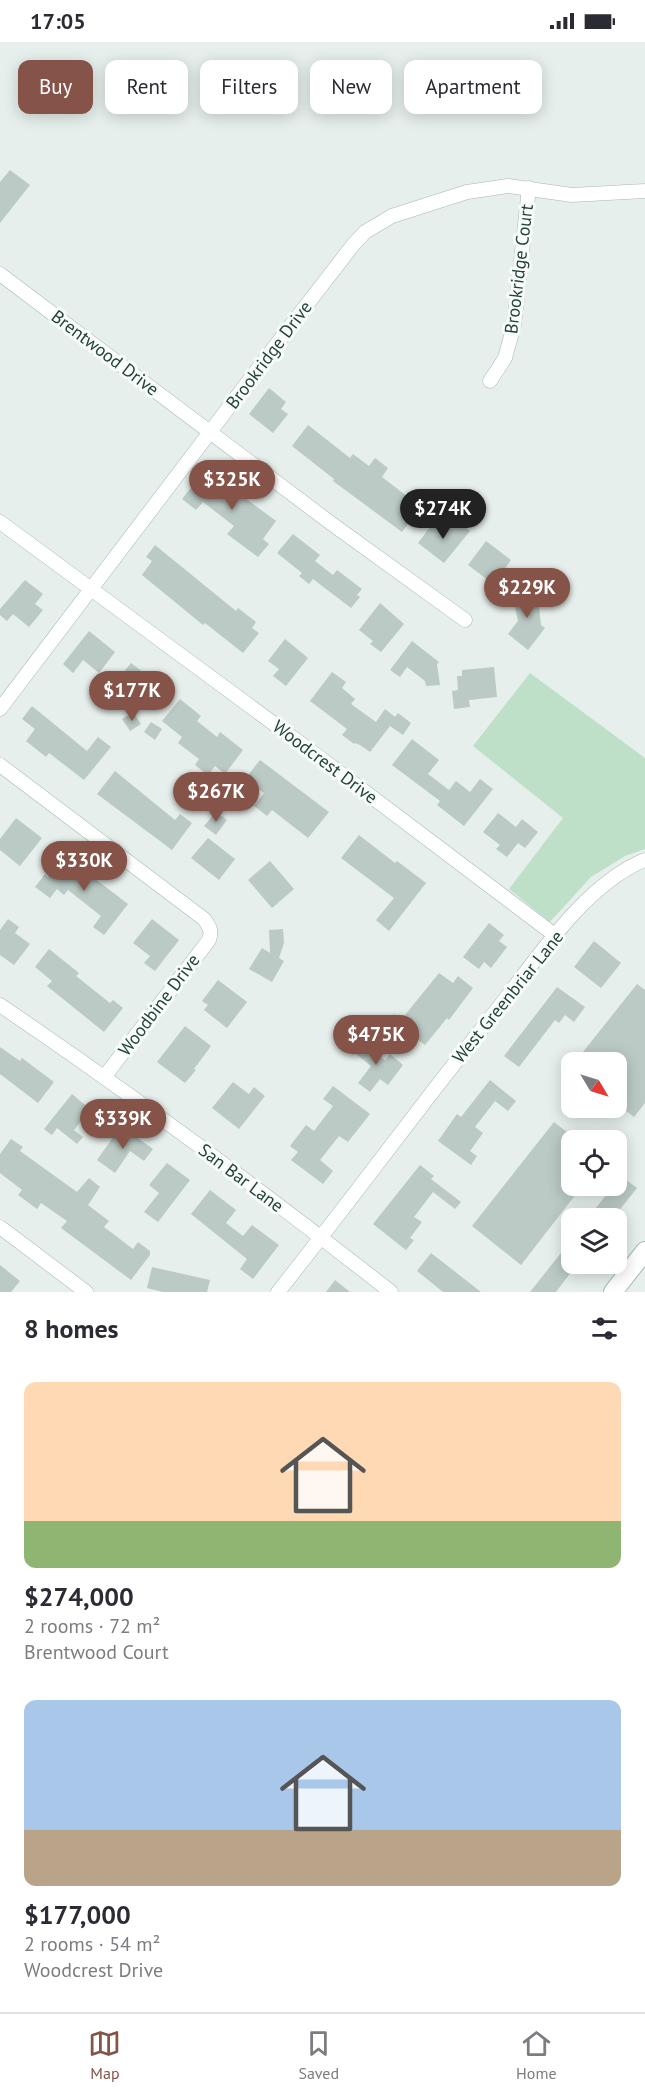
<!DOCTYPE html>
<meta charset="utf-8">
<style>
body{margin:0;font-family:"PT Sans",sans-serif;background:#f2f2f3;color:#2b2b33;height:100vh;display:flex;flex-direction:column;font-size:22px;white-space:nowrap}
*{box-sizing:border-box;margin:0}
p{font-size:20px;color:#7c7c81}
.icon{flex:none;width:33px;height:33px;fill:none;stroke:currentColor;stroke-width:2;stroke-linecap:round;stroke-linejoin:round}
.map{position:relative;height:1250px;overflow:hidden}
.drawer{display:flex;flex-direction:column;background:#fff;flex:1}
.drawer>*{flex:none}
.top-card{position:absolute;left:18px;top:18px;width:609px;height:54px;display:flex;gap:12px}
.needle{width:39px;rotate:128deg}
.buttons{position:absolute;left:561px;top:1010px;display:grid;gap:12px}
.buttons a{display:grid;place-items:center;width:66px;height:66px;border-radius:12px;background:#fff;box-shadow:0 3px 15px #0003;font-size:30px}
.price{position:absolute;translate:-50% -51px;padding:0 14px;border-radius:21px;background:#855347;color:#fff;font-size:20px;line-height:39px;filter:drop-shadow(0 2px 3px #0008)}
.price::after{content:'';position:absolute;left:50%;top:36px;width:18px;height:14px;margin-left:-9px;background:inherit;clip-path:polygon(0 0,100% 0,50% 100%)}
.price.current{background:#222;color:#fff}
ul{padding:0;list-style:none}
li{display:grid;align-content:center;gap:12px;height:318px;padding:0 24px}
li span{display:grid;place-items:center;height:186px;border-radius:12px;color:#555}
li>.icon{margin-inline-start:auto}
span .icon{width:108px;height:108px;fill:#fffc;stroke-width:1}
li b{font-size:26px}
h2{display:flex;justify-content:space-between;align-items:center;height:72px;padding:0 24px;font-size:26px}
.chip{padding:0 21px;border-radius:12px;background:#fff;box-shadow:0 3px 15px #0003;font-size:21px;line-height:54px}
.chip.current{background:#855347;color:#fff}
.status{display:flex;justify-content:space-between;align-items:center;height:42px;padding:0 30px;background:#fff;direction:ltr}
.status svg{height:16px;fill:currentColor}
.tab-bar{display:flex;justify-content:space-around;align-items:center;height:84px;border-top:2px solid #e1e1e2;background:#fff;font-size:16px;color:#7c7c81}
.tab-bar a{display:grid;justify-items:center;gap:3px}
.tab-bar .current{color:#855347}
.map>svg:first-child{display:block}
</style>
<div class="status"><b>17:05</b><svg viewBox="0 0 49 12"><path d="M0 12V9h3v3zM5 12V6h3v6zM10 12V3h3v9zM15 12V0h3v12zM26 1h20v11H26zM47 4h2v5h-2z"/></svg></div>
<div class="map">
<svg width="645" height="1250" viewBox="0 0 645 1250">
<rect width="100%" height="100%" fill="#e6efeb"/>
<!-- green -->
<polygon fill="#bfe0c8" points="530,631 645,716 645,807 625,814 591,835 550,880 509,847 563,776 473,704"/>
<!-- building -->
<g fill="#bbcac4">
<polygon points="10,128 30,143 0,181 0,140"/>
<polygon points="269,346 286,360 281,367 288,372 273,391 249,372"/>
<polygon points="308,383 350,416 353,412 369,424 375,416 388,426 382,435 421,465 402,490 333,439 334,437 292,404"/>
<polygon points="206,427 276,479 263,497 269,502 258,515 227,492 234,484 203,460 196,468 182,457"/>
<polygon points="457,479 470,489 444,521 418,501 434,480 447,490"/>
<polygon points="293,492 320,513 315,519 333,533 337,528 362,547 357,553 360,555 351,566 313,537 309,542 299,534 302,531 277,511"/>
<polygon points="486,499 511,518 503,529 509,534 509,538 501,548 468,523"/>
<polygon points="155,503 236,569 238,566 256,580 252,586 259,591 243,611 205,581 203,583 142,533 152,519 146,515"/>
<polygon points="25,538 43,552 35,562 43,568 29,585 13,572 7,579 0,573 0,567"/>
<polygon points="539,549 541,565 539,565 541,583 545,586 528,608 508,592 518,579 512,552"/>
<polygon points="380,561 404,582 381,610 370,602 373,599 359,588"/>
<polygon points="89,589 115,610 99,631 83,618 73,631 63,622"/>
<polygon points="285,597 308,616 286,644 273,634 279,627 268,619"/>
<polygon points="412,599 439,620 437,622 440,643 426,644 425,639 407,625 400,635 390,628"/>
<polygon points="131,621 157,641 138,666 120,652 116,657 107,650"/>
<polygon points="494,625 497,655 469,658 470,665 454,667 452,649 458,648 457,634 462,634 462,628"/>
<polygon points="332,630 346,640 342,646 355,657 351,662 376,680 385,667 395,675 398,671 411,681 403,693 390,684 370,710 360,703 355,701 354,702 342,693 347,687 310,659"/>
<polygon points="180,657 201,674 197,679 217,695 220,690 243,708 225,732 215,724 208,733 195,723 199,717 178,701 182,695 162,679"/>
<polygon points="32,664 87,709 98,695 111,705 84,738 49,711 46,715 26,699 35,687 22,677"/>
<polygon points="133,670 141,682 130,689 122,677"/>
<polygon points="151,680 162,687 155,698 144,690"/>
<polygon points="412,697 439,718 428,732 449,748 456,739 470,750 480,737 493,747 464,784 437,763 440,759 392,723"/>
<polygon points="260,718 329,770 308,796 272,768 267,774 254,764 264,751 245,737"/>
<polygon points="115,729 175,778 180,772 192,781 172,808 97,752"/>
<polygon points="216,770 227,778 216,793 204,784"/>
<polygon points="498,771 516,785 522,777 538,790 525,806 518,801 507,815 496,807 500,803 483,790"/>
<polygon points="16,776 42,796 20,824 0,808 0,797"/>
<polygon points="359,793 395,821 397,819 426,841 389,889 376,878 394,856 341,816"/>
<polygon points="208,796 235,817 219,838 191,816"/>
<polygon points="64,813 128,862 104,893 93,885 101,874 68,848 64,853 57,847 50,856 35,845 45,832 48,835"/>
<polygon points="270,819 294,847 272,866 248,838"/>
<polygon points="8,877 19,885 15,891 30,902 14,923 0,913 0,888"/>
<polygon points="152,877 179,898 155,929 144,921 150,914 133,901"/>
<polygon points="489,881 504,893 499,899 507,905 491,926 484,920 479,927 463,915"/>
<polygon points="283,887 284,901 279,916 284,919 272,940 249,927 262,906 270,911 269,888"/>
<polygon points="594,899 621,921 601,946 574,925"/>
<polygon points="49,907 79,931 76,934 110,961 113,958 123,966 104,990 47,944 52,939 35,925"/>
<polygon points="439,931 453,941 458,934 473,946 449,978 447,976 425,1003 417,997 412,1003 385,982 394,972 401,978"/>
<polygon points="218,938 247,960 227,986 204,968 208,963 202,959"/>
<polygon points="637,942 645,948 645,1061 634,1075 616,1061 616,1020 575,1020"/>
<polygon points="557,945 585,965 574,980 565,973 559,981 555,978 519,1025 504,1014"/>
<polygon points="185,984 211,1004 194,1027 196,1028 185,1041 157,1020"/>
<polygon points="358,997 385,1018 390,1012 403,1023 388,1043 380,1037 370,1050 358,1041 371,1024 350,1007"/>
<polygon points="0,1005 20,1019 22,1016 54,1040 38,1061 0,1032"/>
<polygon points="490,1038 516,1059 508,1069 495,1059 475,1085 483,1091 470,1109 477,1114 471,1123 438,1099 457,1072 461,1075"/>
<polygon points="233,1040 249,1052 254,1045 265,1054 239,1087 212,1066"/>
<polygon points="333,1044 370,1072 348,1100 339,1094 320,1118 333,1129 323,1142 291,1118 298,1110 290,1104 306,1083 314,1089 333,1064 323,1057"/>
<polygon points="72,1052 90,1067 74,1088 83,1095 77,1102 57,1086 52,1093 44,1087"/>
<polygon points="554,1080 572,1094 572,1143 583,1143 521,1223 472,1184"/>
<polygon points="121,1084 153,1107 144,1119 130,1109 115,1131 97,1118"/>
<polygon points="11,1097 23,1105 20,1109 77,1150 89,1136 100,1145 88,1163 109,1179 104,1185 133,1207 138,1200 150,1209 150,1213 131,1238 61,1186 67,1179 41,1161 37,1167 18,1153 22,1148 0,1131 0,1112"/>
<polygon points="167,1121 190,1138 158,1180 144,1170 159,1151 149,1143"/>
<polygon points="420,1123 434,1134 431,1137 461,1160 455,1167 433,1150 414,1175 422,1180 410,1196 414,1198 406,1208 373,1182"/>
<polygon points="621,1134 637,1146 613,1176 588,1176 614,1143 616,1143 616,1139"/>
<polygon points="210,1148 236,1168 226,1181 243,1194 252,1183 279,1203 253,1237 240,1227 247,1217 191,1172"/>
<polygon points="572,1197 572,1221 578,1221 556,1250 530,1250"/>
<polygon points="431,1211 481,1250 443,1250 417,1229"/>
<polygon points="0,1223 20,1239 11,1250 0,1250"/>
<polygon points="152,1225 210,1238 207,1250 163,1250 147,1246"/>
<polygon points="335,1238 350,1250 326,1250"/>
</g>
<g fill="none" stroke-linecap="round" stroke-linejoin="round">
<defs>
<g id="minor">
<polyline points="0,232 332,482 465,578"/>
<polyline points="490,339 505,316 514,283 529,146"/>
<polyline points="0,480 315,712 556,894"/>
<polyline points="0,667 295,278 353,203 365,190 392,174 467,150 508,144 572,153 645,149"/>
<path d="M0 723 204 877C210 885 212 889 209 898L105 1034"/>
<path d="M0 963C134 1054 264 1150 391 1250"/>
<polyline points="0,1185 86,1250"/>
<path d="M278 1250C352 1157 422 1061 496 969 536 918 585 842 645 818"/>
</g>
<polyline id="secondary" points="613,1250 645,1209"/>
</defs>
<!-- minor casing -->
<use href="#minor" stroke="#a8b8b2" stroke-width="15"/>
<!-- secondary casing -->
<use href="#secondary" stroke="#a4bbb3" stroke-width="20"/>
<!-- minor -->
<use href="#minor" stroke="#fff" stroke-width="14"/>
<!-- secondary -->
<use href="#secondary" stroke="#fff" stroke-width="18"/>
</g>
<g text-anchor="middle" stroke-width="6" stroke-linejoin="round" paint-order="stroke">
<!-- street labels -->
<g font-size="18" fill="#24423a" stroke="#f7fbf9">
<text transform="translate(519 227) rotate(-83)" y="6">Brookridge Court</text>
<text transform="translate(105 311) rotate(37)" y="6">Brentwood Drive</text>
<text transform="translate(269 313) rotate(-53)" y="6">Brookridge Drive</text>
<text transform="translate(325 720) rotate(37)" y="6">Woodcrest Drive</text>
<text transform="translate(508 955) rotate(-51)" y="6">West Greenbriar Lane</text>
<text transform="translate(159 963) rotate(-53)" y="6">Woodbine Drive</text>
<text transform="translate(241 1136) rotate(37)" y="6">San Bar Lane</text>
</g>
</g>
</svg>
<div class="buttons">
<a><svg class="needle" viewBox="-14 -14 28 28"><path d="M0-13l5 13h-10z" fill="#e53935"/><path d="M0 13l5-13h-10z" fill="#7c7c81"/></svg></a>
<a><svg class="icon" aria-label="locate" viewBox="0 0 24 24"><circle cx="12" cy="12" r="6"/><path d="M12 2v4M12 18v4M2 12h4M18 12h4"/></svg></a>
<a><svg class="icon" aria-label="layers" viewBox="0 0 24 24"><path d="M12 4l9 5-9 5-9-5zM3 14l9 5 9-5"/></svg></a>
</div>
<b class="price" style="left:232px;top:469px">$325K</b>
<b class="price current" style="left:443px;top:498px">$274K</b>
<b class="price" style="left:527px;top:577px">$229K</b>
<b class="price" style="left:132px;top:680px">$177K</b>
<b class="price" style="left:216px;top:781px">$267K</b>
<b class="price" style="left:84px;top:850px">$330K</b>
<b class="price" style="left:376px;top:1024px">$475K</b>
<b class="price" style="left:123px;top:1108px">$339K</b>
<div class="top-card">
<a class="chip current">Buy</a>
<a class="chip">Rent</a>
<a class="chip">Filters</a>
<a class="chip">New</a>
<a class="chip">Apartment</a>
</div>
</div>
<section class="drawer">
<h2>8 homes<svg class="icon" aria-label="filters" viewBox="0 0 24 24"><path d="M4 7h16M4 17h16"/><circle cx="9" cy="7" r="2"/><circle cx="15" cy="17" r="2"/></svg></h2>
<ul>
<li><span style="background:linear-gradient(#ffd9b3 75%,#8fb573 0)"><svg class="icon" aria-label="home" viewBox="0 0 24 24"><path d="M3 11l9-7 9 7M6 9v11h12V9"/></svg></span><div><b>$274,000</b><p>2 rooms · 72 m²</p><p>Brentwood Court</p></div></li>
<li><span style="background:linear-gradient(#a9c7e8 70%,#b9a48a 0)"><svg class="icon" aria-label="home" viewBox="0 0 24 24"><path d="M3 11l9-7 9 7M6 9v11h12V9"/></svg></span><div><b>$177,000</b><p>2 rooms · 54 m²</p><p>Woodcrest Drive</p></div></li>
</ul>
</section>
<nav class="tab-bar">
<a class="current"><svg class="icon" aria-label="map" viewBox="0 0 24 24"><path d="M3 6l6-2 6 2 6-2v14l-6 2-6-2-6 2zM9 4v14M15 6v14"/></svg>Map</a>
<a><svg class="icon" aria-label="saved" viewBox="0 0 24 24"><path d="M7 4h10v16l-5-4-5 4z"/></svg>Saved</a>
<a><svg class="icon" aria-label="home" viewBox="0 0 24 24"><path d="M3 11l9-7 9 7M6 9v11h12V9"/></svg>Home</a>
</nav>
